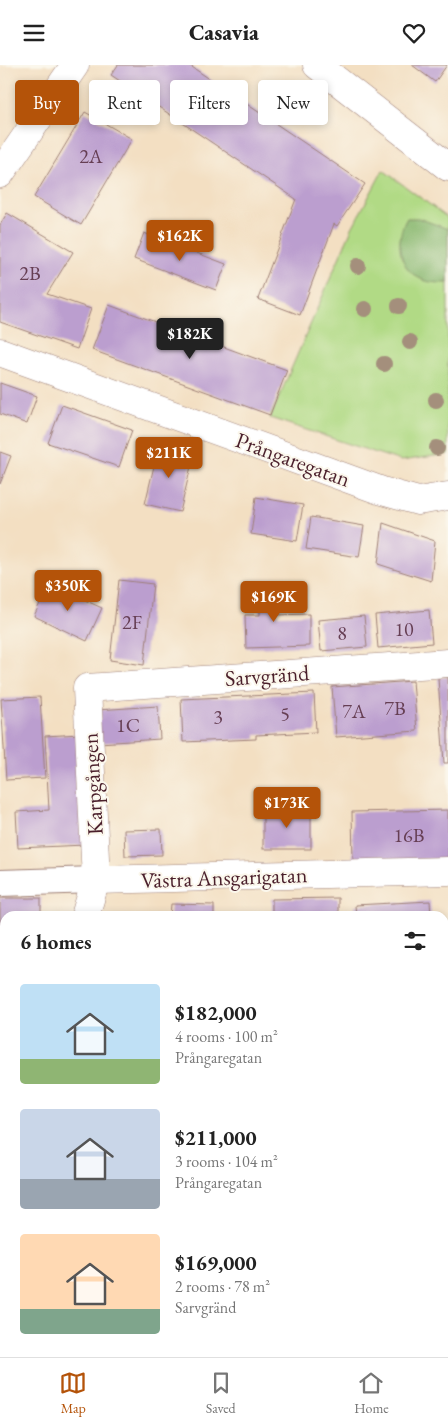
<!DOCTYPE html>
<meta charset="utf-8">
<style>
body{margin:0;font-family:"EB Garamond",serif;background:#f2f2f2;color:#222;height:100vh;display:flex;flex-direction:column;font-size:19px;white-space:nowrap}
*{box-sizing:border-box;margin:0}
p{font-size:16px;color:#767676}
.icon{flex:none;width:28px;height:28px;fill:none;stroke:currentColor;stroke-width:2;stroke-linecap:round;stroke-linejoin:round}
.map{position:relative;flex:1;overflow:hidden}
.panel{position:absolute;left:0px;top:846px;width:449px;height:446px;display:flex;flex-direction:column;background:#fff;border-radius:15px 15px 0 0;box-shadow:0 2px 8px #0003}
.panel>*{flex:none}
.guide{position:absolute;left:15px;top:15px;width:419px;height:45px;display:flex;gap:10px}
.price{position:absolute;translate:-50% -42px;padding:0 11px;border-radius:5px;background:#b45309;color:#fff;font-size:16px;line-height:32px;filter:drop-shadow(0 1px 2px #0008)}
.price::after{content:'';position:absolute;left:50%;top:30px;width:15px;height:11px;margin-left:-8px;background:inherit;clip-path:polygon(0 0,100% 0,50% 100%)}
.price.selected{background:#222;color:#fff}
ul{padding:0;list-style:none}
li{display:flex;align-items:center;gap:15px;height:125px;padding:0 20px}
li span{display:grid;place-items:center;flex:none;width:140px;height:100px;border-radius:5px;color:#555}
li>.icon{margin-inline-start:auto}
span .icon{width:60px;height:60px;fill:#fffc;stroke-width:1}
li b{font-size:21px}
h2{display:flex;justify-content:space-between;align-items:center;height:60px;padding:0 20px;font-size:21px}
.chip{padding:0 18px;border-radius:5px;background:#fff;box-shadow:0 2px 8px #0003;font-size:18px;line-height:45px}
.chip.selected{background:#b45309;color:#fff}
header{display:flex;justify-content:space-between;align-items:center;height:65px;padding:0 20px;background:#fff;font-size:22px;font-weight:800}
.tab-bar{display:flex;justify-content:space-around;align-items:center;height:70px;border-top:1px solid #e0e0e0;background:#fff;font-size:14px;color:#767676}
.tab-bar a{display:grid;justify-items:center;gap:2px}
.tab-bar .selected{color:#b45309}
.map>svg:first-child{display:block}
</style>
<header><svg class="icon" aria-label="menu" viewBox="0 0 24 24"><path d="M4 6h16M4 12h16M4 18h16"/></svg>Casavia<svg class="icon" aria-label="heart" viewBox="0 0 24 24"><path d="M12 20l-8-8c-3-5 5-10 8-4 3-6 11-1 8 4z"/></svg></header>
<div class="map">
<svg width="448" height="1292" viewBox="0 0 448 1292">
<rect width="100%" height="100%" fill="#fbf7ec"/>
<filter id="ink" filterUnits="userSpaceOnUse"><feTurbulence type="fractalNoise" baseFrequency=".02" numOctaves="2"/><feDisplacementMap in="SourceGraphic" scale="10" xChannelSelector="R" yChannelSelector="G"/><feConvolveMatrix kernelMatrix="1 2 1 2 8 2 1 2 1" color-interpolation-filters="sRGB"/></filter>
<filter id="wash" filterUnits="userSpaceOnUse"><feTurbulence type="fractalNoise" baseFrequency=".0096" numOctaves="4" result="noise"/><feDisplacementMap in="SourceGraphic" scale="20" xChannelSelector="R" yChannelSelector="G"/><feGaussianBlur stdDeviation="1.12" result="paint"/><feColorMatrix in="noise" values="0 0 0 0 0 0 0 0 0 0 0 0 0 0 0 0 0 1.4 0 .05"/><feComposite in="paint" operator="in"/></filter>
<g filter="url(#wash)">
<rect width="100%" height="100%" fill="#f3dfc2"/>
<!-- green -->
<polygon fill="#b1da85" stroke="#7e7c58" points="383,105 448,153 448,389 401,396 270,353 352,163"/>
<!-- forest -->
<path fill="#8cba72" stroke="#6b6c4e" d="M407 153H418L448 164V218C439 218 429 218 421 214 397 203 395 173 407 153Z"/>
<g id="blocks">
<!-- building -->
<g fill="#bb9ecf">
<polygon points="118,0 189,0 365,119 337,161 334,159 300,250 258,234 296,134 111,10"/>
<polygon points="412,0 447,0 435,17"/>
<polygon points="85,47 132,74 81,160 34,132"/>
<polygon points="7,148 73,187 47,229 91,244 77,284 0,257 0,160"/>
<polygon points="144,168 226,199 216,225 134,194"/>
<polygon points="109,240 287,305 270,350 92,285"/>
<polygon points="0,318 37,331 27,359 0,349"/>
<polygon points="62,340 132,365 119,402 48,378"/>
<polygon points="159,380 194,389 180,447 145,439"/>
<polygon points="0,387 11,391 0,419"/>
<polygon points="256,432 303,440 297,476 251,469"/>
<polygon points="311,452 364,461 359,492 306,484"/>
<polygon points="383,458 435,476 431,516 378,499"/>
<polygon points="119,515 153,519 144,600 110,595"/>
<polygon points="49,519 102,543 87,576 34,551"/>
<polygon points="246,524 277,524 277,550 309,549 309,581 246,583 245,550 260,550 260,538 245,538"/>
<polygon points="429,545 432,578 378,583 375,550"/>
<polygon points="364,551 367,582 321,586 318,555"/>
<polygon points="448,612 448,698 444,698 438,613"/>
<polygon points="413,616 417,666 336,672 332,622"/>
<polygon points="314,628 316,667 256,670 256,674 183,677 181,634"/>
<polygon points="40,632 45,713 6,715 1,634"/>
<polygon points="158,641 160,674 99,678 97,645"/>
<polygon points="80,669 85,780 18,783 16,747 49,745 45,671"/>
<rect x="263" y="743" width="48" height="41"/>
<polygon points="448,745 448,794 353,796 352,747"/>
<polygon points="161,764 162,790 125,791 124,765"/>
<polygon points="0,833 41,833 41,851 5,851 5,908 0,908"/>
<polygon points="338,833 338,851 272,851 272,834"/>
<polygon points="430,836 431,851 356,851 355,840"/>
<polygon points="171,839 214,840 214,851 170,851"/>
<rect x="0" y="1005" width="5" height="42"/>
<polygon points="444,1010 446,1010 445,1046 444,1046"/>
<rect x="0" y="1110" width="5" height="39"/>
<rect x="444" y="1229" width="4" height="37"/>
</g>
</g>
</g>
<g filter="url(#ink)">
<use href="#blocks" fill-opacity="0" stroke="#9e7f76" stroke-width="1"/>
<g fill="none" stroke-linecap="round" stroke-linejoin="round">
<defs>
<polyline id="pedestrian" points="0,818 96,815"/>
<g id="minor">
<polyline points="0,287 382,426 418,436 448,431"/>
<polyline points="96,815 448,806"/>
<polyline points="85,851 96,815 87,623 448,598"/>
<polyline points="0,1074 5,1074"/>
<polyline points="444,1098 448,1098"/>
<polyline points="161,1288 192,1292"/>
<polyline points="17,1292 18,1288"/>
</g>
<g id="tertiary">
<polyline points="317,0 448,102"/>
<polyline points="0,109 75,0"/>
</g>
</defs>
<!-- pedestrian casing -->
<use href="#pedestrian" stroke="#9e7f76" stroke-width="28"/>
<!-- minor casing -->
<use href="#minor" stroke="#9e7f76" stroke-width="29"/>
<!-- tertiary casing -->
<use href="#tertiary" stroke="#9e7f76" stroke-width="29"/>
<!-- pedestrian -->
<use href="#pedestrian" stroke="#fff" stroke-width="26"/>
<!-- minor -->
<use href="#minor" stroke="#fff" stroke-width="28"/>
<!-- tertiary -->
<use href="#tertiary" stroke="#fff" stroke-width="28"/>
</g>
<!-- trees -->
<g fill="#a48f7c">
<circle cx="358" cy="201" r="8"/>
<circle cx="399" cy="241" r="8"/>
<circle cx="365" cy="244" r="8"/>
<circle cx="410" cy="277" r="8"/>
<circle cx="384" cy="299" r="8"/>
<circle cx="436" cy="335" r="8"/>
<circle cx="437" cy="383" r="8"/>
</g>
</g>
<g text-anchor="middle" stroke-width="4" stroke-linejoin="round" paint-order="stroke">
<!-- number labels -->
<g font-size="20" fill="#663f54">
<text x="91" y="98">2A</text>
<text x="30" y="215">2B</text>
<text x="132" y="564">2F</text>
<text x="404" y="571">10</text>
<text x="342" y="575">8</text>
<text x="395" y="650">7B</text>
<text x="354" y="653">7A</text>
<text x="285" y="656">5</text>
<text x="218" y="659">3</text>
<text x="128" y="667">1C</text>
<text x="409" y="777">16B</text>
</g>
<!-- street labels -->
<g font-size="22" fill="#4a1f2b" stroke="#fbf7ec">
<text transform="translate(293 394) rotate(20)" y="8">Prångaregatan</text>
<text transform="translate(267 610) rotate(-4)" y="8">Sarvgränd</text>
<text transform="translate(92 719) rotate(-93)" y="8">Karpgången</text>
<text transform="translate(224 812) rotate(-2)" y="8">Västra Ansgarigatan</text>
</g>
</g>
</svg>
<b class="price" style="left:180px;top:197px">$162K</b>
<b class="price selected" style="left:190px;top:295px">$182K</b>
<b class="price" style="left:169px;top:414px">$211K</b>
<b class="price" style="left:68px;top:547px">$350K</b>
<b class="price" style="left:274px;top:558px">$169K</b>
<b class="price" style="left:287px;top:764px">$173K</b>
<div class="guide">
<a class="chip selected">Buy</a>
<a class="chip">Rent</a>
<a class="chip">Filters</a>
<a class="chip">New</a>
</div>
<section class="panel">
<h2>6 homes<svg class="icon" aria-label="filters" viewBox="0 0 24 24"><path d="M4 7h16M4 17h16"/><circle cx="9" cy="7" r="2"/><circle cx="15" cy="17" r="2"/></svg></h2>
<ul>
<li><span style="background:linear-gradient(#bfe0f5 75%,#8fb573 0)"><svg class="icon" aria-label="home" viewBox="0 0 24 24"><path d="M3 11l9-7 9 7M6 9v11h12V9"/></svg></span><div><b>$182,000</b><p>4 rooms · 100 m²</p><p>Prångaregatan</p></div></li>
<li><span style="background:linear-gradient(#c9d6e8 70%,#9aa5b1 0)"><svg class="icon" aria-label="home" viewBox="0 0 24 24"><path d="M3 11l9-7 9 7M6 9v11h12V9"/></svg></span><div><b>$211,000</b><p>3 rooms · 104 m²</p><p>Prångaregatan</p></div></li>
<li><span style="background:linear-gradient(#ffd9b3 75%,#7fa58c 0)"><svg class="icon" aria-label="home" viewBox="0 0 24 24"><path d="M3 11l9-7 9 7M6 9v11h12V9"/></svg></span><div><b>$169,000</b><p>2 rooms · 78 m²</p><p>Sarvgränd</p></div></li>
</ul>
</section>
</div>
<nav class="tab-bar">
<a class="selected"><svg class="icon" aria-label="map" viewBox="0 0 24 24"><path d="M3 6l6-2 6 2 6-2v14l-6 2-6-2-6 2zM9 4v14M15 6v14"/></svg>Map</a>
<a><svg class="icon" aria-label="saved" viewBox="0 0 24 24"><path d="M7 4h10v16l-5-4-5 4z"/></svg>Saved</a>
<a><svg class="icon" aria-label="home" viewBox="0 0 24 24"><path d="M3 11l9-7 9 7M6 9v11h12V9"/></svg>Home</a>
</nav>
